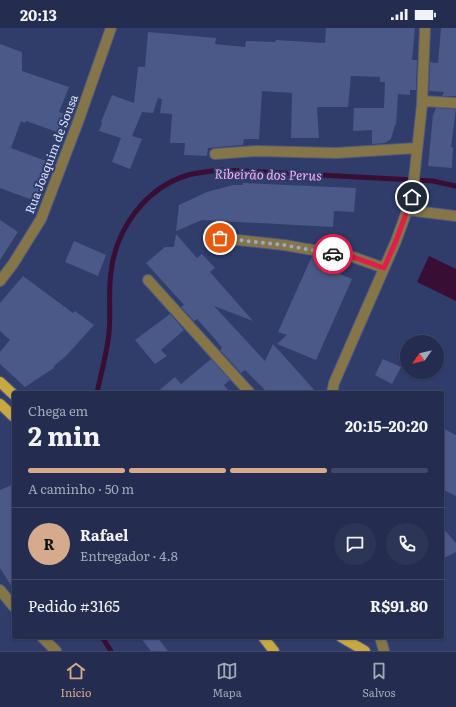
<!DOCTYPE html>
<html lang="pt">
<meta charset="utf-8">
<style>
body{margin:0;font-family:Literata,serif;background:#2c3556;color:#f1f3f6;height:100vh;display:flex;flex-direction:column;font-size:15px;white-space:nowrap}
*{box-sizing:border-box;margin:0}
p{font-size:13px;color:#a3a8b7}
.icon{flex:none;width:22px;height:22px;fill:none;stroke:currentColor;stroke-width:2;stroke-linecap:round;stroke-linejoin:round}
.map{position:relative;flex:1;overflow:hidden}
.panel{position:absolute;left:12px;top:363px;width:432px;height:248px;display:flex;flex-direction:column;background:#242d4f;border-radius:4px;box-shadow:0 1px 3px #0004,0 0 0 1px #414966}
.panel>*{flex:none}
.needle{width:26px;rotate:236deg}
.fabs{position:absolute;left:400px;top:307px;display:grid;gap:8px}
.fabs a{display:grid;place-items:center;width:44px;height:44px;border-radius:50%;background:#242d4f;box-shadow:0 1px 3px #0004,0 0 0 1px #414966;font-size:20px}
.pin{position:absolute;display:grid;place-items:center;width:34px;height:34px;color:#fff;margin:-17px;border:2px solid #fff;border-radius:50%;box-shadow:0 1px 4px #0007}
.courier{position:absolute;display:grid;place-items:center;width:40px;height:40px;margin:-20px;border:3px solid #e11d48;border-radius:50%;background:#fff;color:#222;box-shadow:0 1px 5px #0007}
.summary em{font-style:normal;font-weight:700}
.summary div{display:flex;flex-direction:column-reverse}
.summary{display:flex;align-items:center;justify-content:space-between;height:68px;padding:0 16px}
h1{font-size:26px;font-weight:700;line-height:30px}
.bar{display:grid;grid-template-columns:repeat(4,1fr);gap:6px 4px;align-content:center;height:48px;padding:0 16px}
.bar i{height:5px;border-radius:3px;background:#414966}
.bar .current{background:#d6ab8b}
.bar p{grid-column:span 4}
.line{display:flex;align-items:center;gap:10px;padding:0 16px;border-top:1px solid #414966}
.line div{flex:1}
.round{display:grid;place-items:center;flex:none;width:42px;height:42px;border-radius:21px;background:#2c3556}
.status{display:flex;justify-content:space-between;align-items:center;height:28px;padding:0 20px;background:#242d4f;direction:ltr}
.status svg{height:11px;fill:currentColor}
.dock{display:flex;justify-content:space-around;align-items:center;height:56px;border-top:1px solid #414966;background:#242d4f;font-size:11px;color:#a3a8b7}
.dock a{display:grid;justify-items:center;gap:2px}
.dock .current{color:#d6ab8b}
.map>svg:first-child{display:block}
.water{fill:#390e35}
.lines{fill:none;stroke-linecap:round;stroke-linejoin:round}
.stream{stroke:#390e35;stroke-width:5}
.building{fill:#4b5988}
.minor-casing{stroke:#4e5a83;stroke-width:12}
.major-casing{stroke:#4e5a83;stroke-width:12}
.minor{stroke:#857547;stroke-width:10}
.major{stroke:#c8a841;stroke-width:10}
.done{stroke:#9da7c9;stroke-width:4;stroke-dasharray:0 7.2}
.route{stroke:#e11d48;stroke-width:5}
.labels{text-anchor:middle;dominant-baseline:central;stroke-width:4;stroke-linejoin:round;paint-order:stroke}
.street-label{font-size:12px;fill:#d7e0fc;stroke:#303c69}
.water-label{font-size:13px;font-style:italic;fill:#f8afee;stroke:#303c69}
</style>
<div class="status"><b>20:13</b><svg viewBox="0 0 49 12"><path d="M0 12V9h3v3zM5 12V6h3v6zM10 12V3h3v9zM15 12V0h3v12zM26 1h20v11H26zM47 4h2v5h-2z"/></svg></div>
<div class="map">
<svg width="456" height="623" viewBox="0 0 456 623">
<rect width="100%" height="100%" fill="#303c69"/>
<path class="water" d="M 429,228 L 456,241 L 456,273 L 417,254 Z"/>
<g class="lines">
<path class="stream" d="M 97,365 C 101,345 107,325 109,305 C 111,285 108,264 111,244 C 116,201 145,160 188,147 C 200,144 212,143 224,142 L 433,153 L 456,158
M 102,609 L 111,623"/>
</g>
<path class="building" d="M 326,0 L 415,0 L 412,32 L 417,32 L 416,62 L 410,62 L 410,67 L 398,66 L 396,97 L 395,97 L 391,111 L 385,115 L 372,116 L 372,102 L 353,103 L 354,80 L 384,80 L 385,54 L 380,54 L 380,49 L 351,48 L 348,79 L 317,79 L 319,110 L 291,110 L 292,65 L 262,63 L 259,111 L 244,111 L 243,117 L 208,120 L 207,128 L 184,127 L 185,115 L 170,115 L 172,86 L 160,85 L 162,71 L 158,70 L 153,85 L 142,84 L 132,108 L 142,111 L 130,141 L 112,134 L 121,110 L 99,103 L 102,95 L 101,94 L 112,67 L 134,75 L 138,39 L 145,39 L 148,4 L 216,10 L 215,16 L 245,19 L 246,13 L 275,14 L 276,12 L 325,15 Z
M 441,0 L 456,0 L 456,68 L 442,68 L 444,64 L 429,63 L 430,34 L 438,35 Z
M 0,16 L 22,24 L 22,43 L 69,59 L 59,84 L 67,87 L 60,105 L 26,93 L 25,95 L 21,93 L 11,120 L 49,134 L 40,157 L 44,158 L 38,174 L 0,160 Z
M 436,80 L 456,81 L 451,119 L 453,119 L 452,140 L 428,138 L 433,87 Z
M 243,155 L 356,160 L 354,184 L 334,183 L 333,199 L 202,192 L 176,203 L 179,177 L 207,164 L 233,157 L 243,157 Z
M 0,192 L 18,204 L 0,232 Z
M 176,206 L 197,230 L 202,226 L 215,240 L 210,244 L 253,293 L 214,278 L 265,333 L 273,316 L 317,365 L 268,365 L 245,342 L 241,345 L 220,322 L 222,320 L 215,311 L 197,291 L 194,293 L 181,279 L 184,277 L 146,235 L 165,219 L 174,219 Z
M 74,213 L 106,227 L 98,248 L 65,234 Z
M 312,228 L 320,230 L 343,240 L 340,246 L 352,251 L 316,332 L 277,316 L 287,307 L 278,304 Z
M 23,248 L 73,285 L 75,283 L 94,297 L 66,328 L 54,338 L 54,340 L 25,359 L 0,336 L 0,324 L 10,312 L 0,303 L 0,275 Z
M 170,286 L 184,302 L 161,322 L 167,328 L 155,336 L 135,312 Z
M 211,331 L 230,352 L 224,357 L 231,365 L 156,365 L 175,349 L 181,356 Z
M 383,331 L 401,339 L 392,356 L 375,347 Z
M 442,400 L 456,407 L 456,468 L 442,461 Z
M 14,456 L 14,562 L 0,540 L 0,462 Z
M 442,499 L 456,515 L 456,524 L 442,531 Z
M 140,609 L 157,609 L 168,623 L 151,623 Z"/>
<g class="lines">
<defs>
<path id="minor" d="M 422,73 L 456,75
M 215,126 L 257,123 L 336,125 L 417,120
M 407,182 L 456,188
M 220,210 L 284,217 L 353,229 L 384,240
M 148,252 L 250,365
M 0,253 L 13,236 L 41,191 L 78,94 L 111,0
M 332,365 L 334,355 L 396,213 L 412,169 L 422,77 L 425,0
M 0,562 L 14,579
M 42,609 L 56,623
M 380,609 L 384,623"/>
<path id="major" d="M 0,354 L 14,367
M 0,376 L 14,389
M 263,609 L 274,623
M 341,609 L 365,623"/>
</defs>
<use href="#minor" class="minor-casing"/>
<use href="#major" class="major-casing"/>
<use href="#minor" class="minor"/>
<use href="#major" class="major"/>
</g>
<g class="lines">
<path class="done" d="M 220,210 L 284,217 L 333,226"/>
<path class="route" d="M 333,226 L 353,229 L 384,240 L 396,213 L 412,169"/>
</g>
<g class="labels">
<g class="street-label">
<text transform="translate(51 126) rotate(-69)">Rua Joaquim de Sousa</text>
</g>
<g class="water-label">
<text transform="translate(268 146) rotate(1)">Ribeirão dos Perus</text>
</g>
</g>
</svg>
<div class="fabs">
<a><svg class="needle" viewBox="-14 -14 28 28"><path d="M0-13l5 13h-10z" fill="#e53935"/><path d="M0 13l5-13h-10z" fill="#a3a8b7"/></svg></a>
</div>
<div class="pin" style="left:220px;top:210px;background:#ea580c"><svg class="icon" aria-label="bag" viewBox="0 0 24 24"><path d="M5 8h14l-1 12H6zM9 8a3 3 0 0 1 6 0"/></svg></div>
<div class="pin" style="left:412px;top:169px;background:#1f2937"><svg class="icon" aria-label="home" viewBox="0 0 24 24"><path d="M3 11l9-7 9 7M6 9v11h12V9"/></svg></div>
<div class="courier" style="left:333px;top:226px"><svg class="icon" aria-label="car" viewBox="0 0 24 24"><path d="M5 17H2v-5l4-1 3-4h7l3 4 3 1v5h-3M9 17h6M6 11h13"/><circle cx="7" cy="17" r="2"/><circle cx="17" cy="17" r="2"/></svg></div>
<section class="panel">
<div class="summary"><div><h1>2 min</h1><p>Chega em</p></div><em>20:15–20:20</em></div>
<div class="bar"><i class="current"></i><i class="current"></i><i class="current"></i><i></i><p>A caminho · 50 m</p></div>
<div class="line" style="height:72px"><b class="round" style="background:#d6ab8b;color:#111">R</b><div><b>Rafael</b><p>Entregador · 4.8</p></div><a class="round"><svg class="icon" aria-label="chat" viewBox="0 0 24 24"><path d="M4 5h16v11H9l-5 4z"/></svg></a><a class="round"><svg class="icon" aria-label="phone" viewBox="0 0 24 24"><path d="M5 4h4l2 5-3 2q2 4 5 5l2-3 5 2v4C11 20 4 13 5 4z"/></svg></a></div>
<div class="line" style="height:52px"><div>Pedido #3165</div><b>R$91.80</b></div>
</section>
</div>
<nav class="dock">
<a class="current"><svg class="icon" aria-label="home" viewBox="0 0 24 24"><path d="M3 11l9-7 9 7M6 9v11h12V9"/></svg>Início</a>
<a><svg class="icon" aria-label="map" viewBox="0 0 24 24"><path d="M3 6l6-2 6 2 6-2v14l-6 2-6-2-6 2zM9 4v14M15 6v14"/></svg>Mapa</a>
<a><svg class="icon" aria-label="saved" viewBox="0 0 24 24"><path d="M7 4h10v16l-5-4-5 4z"/></svg>Salvos</a>
</nav>
